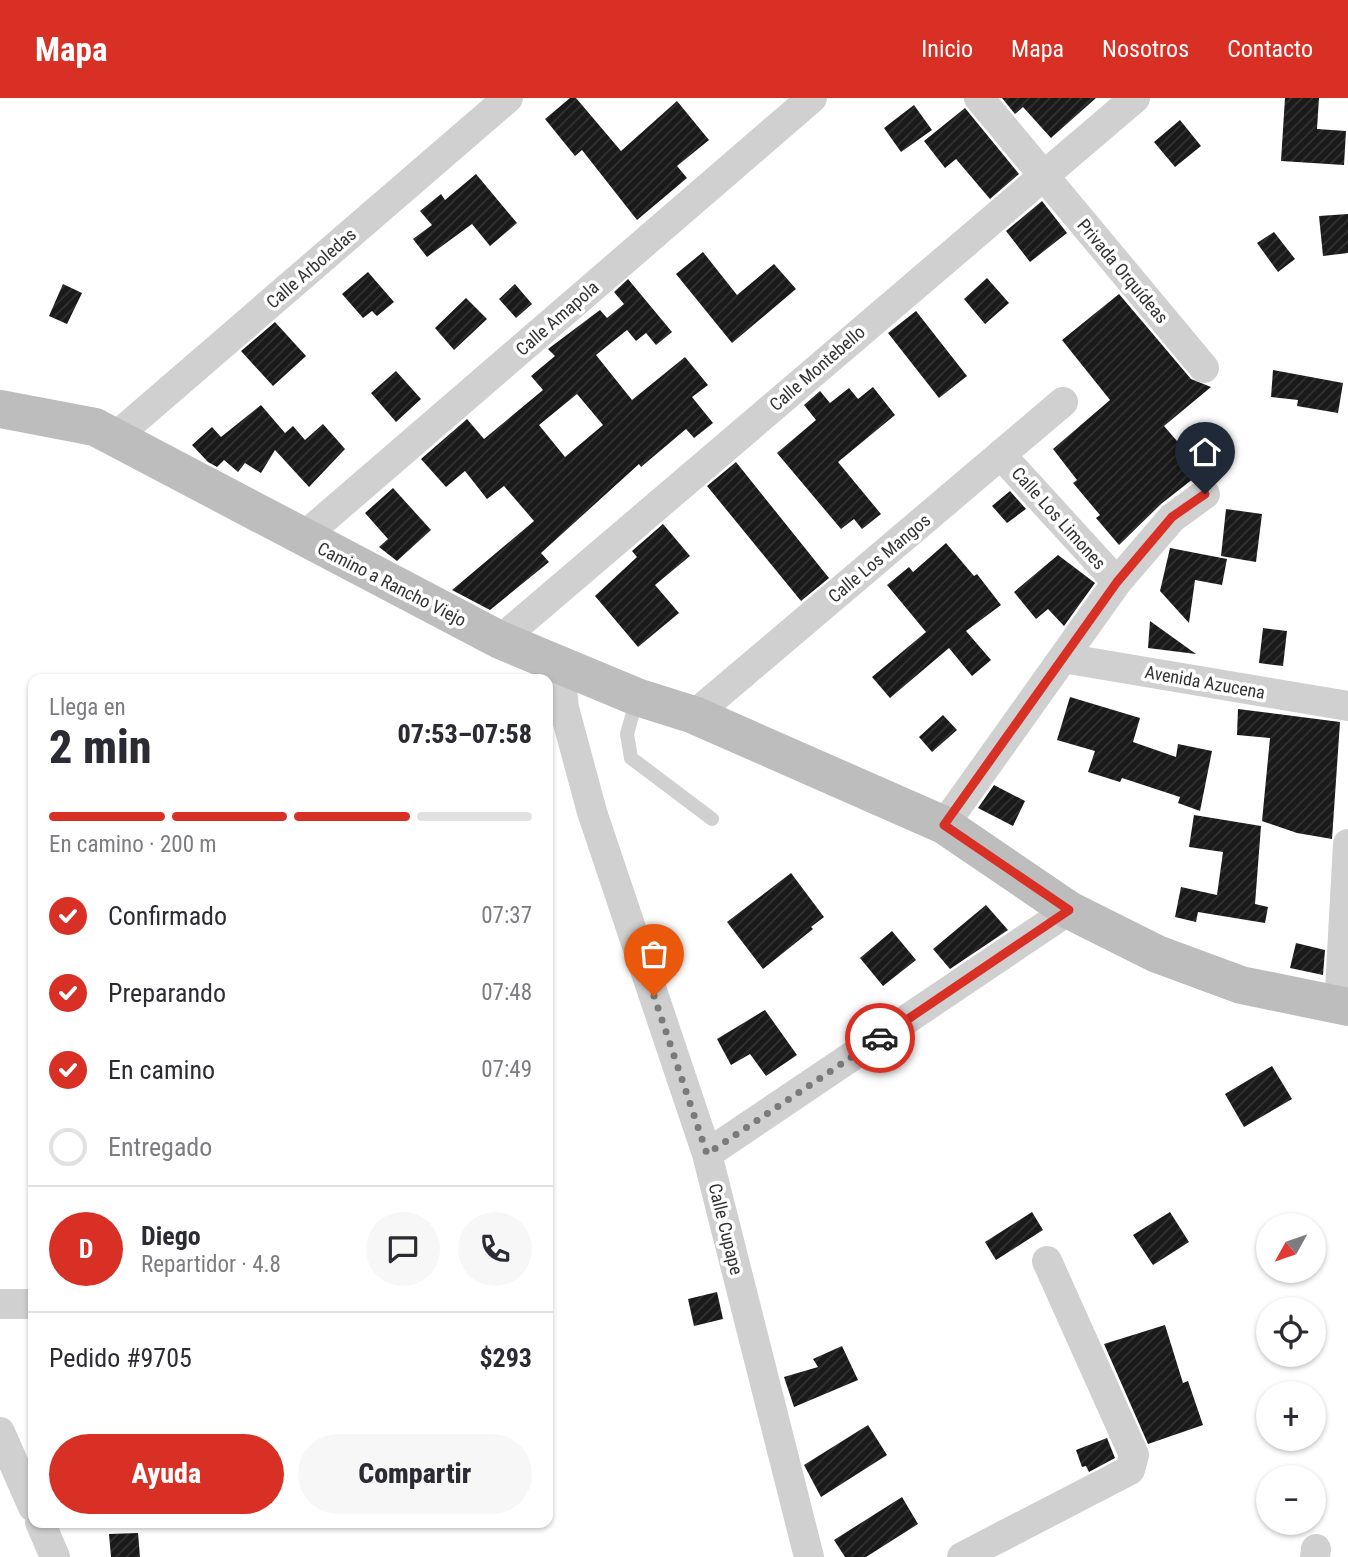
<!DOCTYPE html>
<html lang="es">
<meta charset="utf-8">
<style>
body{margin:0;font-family:"Roboto Condensed",sans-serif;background:#f7f7f7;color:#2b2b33;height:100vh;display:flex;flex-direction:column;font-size:26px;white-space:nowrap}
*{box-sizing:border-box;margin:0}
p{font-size:23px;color:#7c7c81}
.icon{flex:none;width:38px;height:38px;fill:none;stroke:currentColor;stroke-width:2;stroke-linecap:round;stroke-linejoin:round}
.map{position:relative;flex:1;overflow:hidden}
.details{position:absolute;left:28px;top:576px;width:525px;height:854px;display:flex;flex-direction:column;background:#fff;border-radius:14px;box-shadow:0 2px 5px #0004}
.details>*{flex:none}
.needle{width:46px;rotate:230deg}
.tools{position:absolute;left:1256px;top:1115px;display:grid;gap:14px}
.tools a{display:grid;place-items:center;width:70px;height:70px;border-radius:50%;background:#fff;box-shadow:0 2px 5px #0004;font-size:35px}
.pin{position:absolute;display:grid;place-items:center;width:60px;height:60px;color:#fff;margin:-72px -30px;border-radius:50% 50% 50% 0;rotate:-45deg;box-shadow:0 0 7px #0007}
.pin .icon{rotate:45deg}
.courier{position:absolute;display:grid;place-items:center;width:70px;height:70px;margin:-35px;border:5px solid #d93025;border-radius:50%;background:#fff;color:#222;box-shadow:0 2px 9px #0007}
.summary em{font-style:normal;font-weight:800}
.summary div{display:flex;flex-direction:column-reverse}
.summary{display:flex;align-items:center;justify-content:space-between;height:119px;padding:0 21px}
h1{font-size:46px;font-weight:800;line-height:52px}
.bar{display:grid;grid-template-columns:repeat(4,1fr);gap:10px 7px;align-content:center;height:84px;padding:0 21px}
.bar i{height:9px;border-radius:5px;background:#e1e1e2}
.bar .selected{background:#d93025}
.bar p{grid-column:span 4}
.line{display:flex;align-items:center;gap:18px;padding:0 21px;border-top:2px solid #e1e1e2}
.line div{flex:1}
.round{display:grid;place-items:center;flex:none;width:74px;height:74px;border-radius:37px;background:#f7f7f7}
ol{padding:0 21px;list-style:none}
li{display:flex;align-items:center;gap:21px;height:77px}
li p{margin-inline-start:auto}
li .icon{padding:7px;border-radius:50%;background:#d93025;color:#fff;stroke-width:4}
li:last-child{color:#7c7c81}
li i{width:38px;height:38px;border:4px solid #e1e1e2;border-radius:50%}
.primary-button{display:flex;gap:14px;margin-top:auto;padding:14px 21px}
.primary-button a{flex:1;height:80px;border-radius:42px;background:#d93025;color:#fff;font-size:28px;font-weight:800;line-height:80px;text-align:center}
.primary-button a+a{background:#f7f7f7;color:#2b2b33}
header{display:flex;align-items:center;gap:42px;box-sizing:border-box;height:98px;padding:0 35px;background:#d93025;color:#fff}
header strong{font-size:33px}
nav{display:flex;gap:38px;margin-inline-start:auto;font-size:24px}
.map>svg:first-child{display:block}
.building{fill:url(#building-hatch);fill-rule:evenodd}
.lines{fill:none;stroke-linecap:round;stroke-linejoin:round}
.lane{stroke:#d0d0d0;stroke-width:14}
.street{stroke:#d0d0d0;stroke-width:30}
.secondary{stroke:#bdbdbd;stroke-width:38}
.done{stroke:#7a7a7a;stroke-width:7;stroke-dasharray:0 12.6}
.route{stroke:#d93025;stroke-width:9}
.labels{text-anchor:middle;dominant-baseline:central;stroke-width:7;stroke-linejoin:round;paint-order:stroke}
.street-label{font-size:18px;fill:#333;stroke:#fff}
</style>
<header>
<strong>Mapa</strong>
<nav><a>Inicio</a><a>Mapa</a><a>Nosotros</a><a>Contacto</a></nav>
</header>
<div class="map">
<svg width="1348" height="1459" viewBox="0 0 1348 1459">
<defs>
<pattern id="building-hatch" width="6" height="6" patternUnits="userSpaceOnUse" patternTransform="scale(1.75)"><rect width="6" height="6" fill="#1a1a1a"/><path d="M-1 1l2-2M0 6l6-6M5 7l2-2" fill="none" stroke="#333"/></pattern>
</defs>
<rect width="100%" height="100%" fill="#fff"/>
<path class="building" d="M 570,0 L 576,0 L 621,53 L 677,3 L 709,42 L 677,68 L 687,80 L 637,122 L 582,52 L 575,58 L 545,21 Z
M 1002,0 L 1096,0 L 1051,40 L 1023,9 L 1015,16 Z
M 1285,0 L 1319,0 L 1317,31 L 1346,33 L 1344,67 L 1281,63 Z
M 914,7 L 932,32 L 901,54 L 884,30 Z
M 965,10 L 1019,76 L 990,101 L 956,61 L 945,70 L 924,43 Z
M 1180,22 L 1201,48 L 1175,69 L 1154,44 Z
M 476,76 L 517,125 L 490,148 L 472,126 L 427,159 L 413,141 L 432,127 L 420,113 L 441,96 L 445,102 Z
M 1042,103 L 1067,135 L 1030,164 L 1006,133 Z
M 1348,116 L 1348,155 L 1323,158 L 1319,118 Z
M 1274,134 L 1295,161 L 1278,174 L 1257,145 Z
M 703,154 L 737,197 L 774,166 L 796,191 L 732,245 L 676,176 Z
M 368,174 L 394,204 L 377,218 L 372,213 L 363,220 L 342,196 Z
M 987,180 L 1009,205 L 985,226 L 964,201 Z
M 628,181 L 672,234 L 656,247 L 646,235 L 636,243 L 627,232 L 596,257 L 632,302 L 685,259 L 708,287 L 692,299 L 713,325 L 694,340 L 686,331 L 641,369 L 639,366 L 541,455 L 549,464 L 490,512 L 452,492 L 534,423 L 504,388 L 487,401 L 465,373 L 446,389 L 421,361 L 467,321 L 484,341 L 543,292 L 531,278 L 555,258 L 548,251 L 600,212 L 607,220 L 624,206 L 614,194 ZM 577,296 L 603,327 L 565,359 L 539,327 Z
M 63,186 L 82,195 L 67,226 L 49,218 Z
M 515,186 L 532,206 L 516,220 L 499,201 Z
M 1119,196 L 1191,281 L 1211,289 L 1164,328 L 1203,373 L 1161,406 L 1119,447 L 1096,420 L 1100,417 L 1073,385 L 1077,382 L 1053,351 L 1110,302 L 1062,242 Z
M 466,200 L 487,221 L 454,252 L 435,230 Z
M 916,213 L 967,278 L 939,300 L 888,235 Z
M 275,224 L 306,258 L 273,288 L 241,253 Z
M 1273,272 L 1343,285 L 1338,315 L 1297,308 L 1298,302 L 1271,299 Z
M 396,273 L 421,301 L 396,324 L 371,295 Z
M 873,289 L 895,317 L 838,364 L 881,416 L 862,431 L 854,421 L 841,431 L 777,355 L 816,322 L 804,307 L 820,293 L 830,305 L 849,290 L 858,301 Z
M 261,307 L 285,335 L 293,328 L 305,342 L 323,326 L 345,351 L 309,389 L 275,352 L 261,375 L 245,365 L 238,374 L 224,362 L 217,369 L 208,364 L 192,347 L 212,329 L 221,339 Z
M 736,364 L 829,480 L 801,503 L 707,388 Z
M 393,390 L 431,432 L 397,463 L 379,449 L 388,441 L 365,415 Z
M 1010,393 L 1026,411 L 1007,425 L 992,408 Z
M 1226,411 L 1262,416 L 1256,464 L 1221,458 Z
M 663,426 L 690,458 L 655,487 L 679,515 L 638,549 L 595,498 L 637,459 L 632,453 Z
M 946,445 L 974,478 L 977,476 L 1001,507 L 966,533 L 991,562 L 972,578 L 949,550 L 890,600 L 872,579 L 926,534 L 887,487 L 909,469 L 913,474 Z
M 1170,450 L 1227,461 L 1222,487 L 1195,482 L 1189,525 L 1160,493 Z
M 1058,457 L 1095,485 L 1064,528 L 1048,511 L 1036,521 L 1014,494 Z
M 1150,523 L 1196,556 L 1148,550 Z
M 1263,530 L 1287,533 L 1283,568 L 1259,565 Z
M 1070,599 L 1140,620 L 1133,644 L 1176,659 L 1178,646 L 1212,653 L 1200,713 L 1178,705 L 1180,699 L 1122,680 L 1120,684 L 1088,674 L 1095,653 L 1057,642 Z
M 1238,611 L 1340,624 L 1332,741 L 1297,735 L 1262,723 L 1270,640 L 1237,637 Z
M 943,617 L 957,632 L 932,654 L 919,639 Z
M 994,687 L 1025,703 L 1013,728 L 978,710 Z
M 1194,717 L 1261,728 L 1255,806 L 1268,809 L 1265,825 L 1198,814 L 1196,824 L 1175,819 L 1181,789 L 1217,797 L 1223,754 L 1189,749 Z
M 791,775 L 824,819 L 811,829 L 813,831 L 763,871 L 727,824 Z
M 986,807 L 1008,832 L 950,871 L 933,851 Z
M 892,833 L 916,862 L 883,888 L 860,860 Z
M 1296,845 L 1325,852 L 1323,877 L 1290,870 Z
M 765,912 L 797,957 L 766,978 L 750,956 L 731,967 L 717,941 Z
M 1272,968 L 1292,1001 L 1244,1029 L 1225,996 Z
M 1032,1114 L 1043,1132 L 996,1162 L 985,1144 Z
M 1170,1114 L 1189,1144 L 1153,1167 L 1133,1137 Z
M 717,1194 L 723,1221 L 694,1228 L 688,1201 Z
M 1165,1227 L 1183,1285 L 1188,1283 L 1203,1327 L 1148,1346 L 1104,1246 Z
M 842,1248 L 858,1282 L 794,1309 L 784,1279 L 818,1269 L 813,1261 Z
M 868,1327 L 887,1357 L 821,1399 L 804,1367 Z
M 1107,1340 L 1115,1360 L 1089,1374 L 1086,1368 L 1082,1369 L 1076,1352 Z
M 902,1399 L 918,1426 L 866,1459 L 845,1459 L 834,1442 Z
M 138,1435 L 140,1459 L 111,1459 L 109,1436 Z"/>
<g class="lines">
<path class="lane" d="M 637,600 L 627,636 L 631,660 L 712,721"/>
<path class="street" d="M 979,0 L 1204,270
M 114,340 L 508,0
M 1001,357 L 1117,484
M 302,440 L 812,0
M 500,542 L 1135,0
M 1063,560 L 1348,608
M 559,567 L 564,610 L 592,714 L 707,1056 L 809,1459
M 694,617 L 1063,304
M 944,727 L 1117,484 L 1172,420 L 1205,396
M 1339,910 L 1348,746
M 707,1056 L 1069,812
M 0,1206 L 33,1206
M 0,1334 L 33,1409
M 40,1424 L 55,1459
M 962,1459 L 1130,1372 L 1134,1357 L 1047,1163
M 1315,1459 L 1316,1451"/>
<path class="secondary" d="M 0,311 L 95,329 L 500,542 L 637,599 L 694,617 L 944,727 L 1069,812 L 1157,856 L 1241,887 L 1348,909"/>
</g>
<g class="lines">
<path class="done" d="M 654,898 L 707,1056 L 880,940"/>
<path class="route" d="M 880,940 L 1069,812 L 944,727 L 1117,484 L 1172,419 L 1205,396"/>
</g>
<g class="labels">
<g class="street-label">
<text transform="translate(311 170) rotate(-41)">Calle Arboledas</text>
<text transform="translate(1123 173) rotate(50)">Privada Orquídeas</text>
<text transform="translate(557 220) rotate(-41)">Calle Amapola</text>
<text transform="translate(817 270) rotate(-41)">Calle Montebello</text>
<text transform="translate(1059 420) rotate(48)">Calle Los Limones</text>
<text transform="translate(879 460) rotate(-40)">Calle Los Mangos</text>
<text transform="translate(392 486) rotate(27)">Camino a Rancho Viejo</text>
<text transform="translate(1205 584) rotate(10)">Avenida Azucena</text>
<text transform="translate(726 1131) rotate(76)">Calle Cupape</text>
</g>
</g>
</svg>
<div class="tools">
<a><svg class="needle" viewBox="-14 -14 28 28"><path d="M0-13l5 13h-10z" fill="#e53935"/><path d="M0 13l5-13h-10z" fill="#7c7c81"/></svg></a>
<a><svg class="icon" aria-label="locate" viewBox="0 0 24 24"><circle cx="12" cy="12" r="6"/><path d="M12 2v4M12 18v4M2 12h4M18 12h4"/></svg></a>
<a>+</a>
<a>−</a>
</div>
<div class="pin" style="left:654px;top:898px;background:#ea580c"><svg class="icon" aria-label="bag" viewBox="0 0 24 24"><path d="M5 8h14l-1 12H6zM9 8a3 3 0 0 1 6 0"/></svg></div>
<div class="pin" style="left:1205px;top:396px;background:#1f2937"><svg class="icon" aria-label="home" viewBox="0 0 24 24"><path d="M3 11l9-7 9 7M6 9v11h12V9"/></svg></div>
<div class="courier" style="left:880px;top:940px"><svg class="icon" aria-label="car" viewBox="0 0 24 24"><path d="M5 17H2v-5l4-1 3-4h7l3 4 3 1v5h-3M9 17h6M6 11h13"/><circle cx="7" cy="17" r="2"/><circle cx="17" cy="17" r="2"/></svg></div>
<section class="details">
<div class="summary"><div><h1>2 min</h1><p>Llega en</p></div><em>07:53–07:58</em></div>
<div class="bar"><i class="selected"></i><i class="selected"></i><i class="selected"></i><i></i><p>En camino · 200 m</p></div>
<ol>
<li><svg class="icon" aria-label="check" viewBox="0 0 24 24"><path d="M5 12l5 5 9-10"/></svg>Confirmado<p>07:37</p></li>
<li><svg class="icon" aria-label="check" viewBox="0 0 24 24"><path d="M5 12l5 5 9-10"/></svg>Preparando<p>07:48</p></li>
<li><svg class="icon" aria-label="check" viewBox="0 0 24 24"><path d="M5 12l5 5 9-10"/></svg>En camino<p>07:49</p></li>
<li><i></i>Entregado</li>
</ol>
<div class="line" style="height:126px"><b class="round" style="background:#d93025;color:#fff">D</b><div><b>Diego</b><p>Repartidor · 4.8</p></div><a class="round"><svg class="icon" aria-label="chat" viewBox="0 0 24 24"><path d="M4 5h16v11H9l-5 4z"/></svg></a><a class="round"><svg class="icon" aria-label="phone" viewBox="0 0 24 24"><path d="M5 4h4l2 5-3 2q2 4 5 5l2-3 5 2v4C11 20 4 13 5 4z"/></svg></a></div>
<div class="line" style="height:91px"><div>Pedido #9705</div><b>$293</b></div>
<div class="primary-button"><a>Ayuda</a><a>Compartir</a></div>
</section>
</div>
